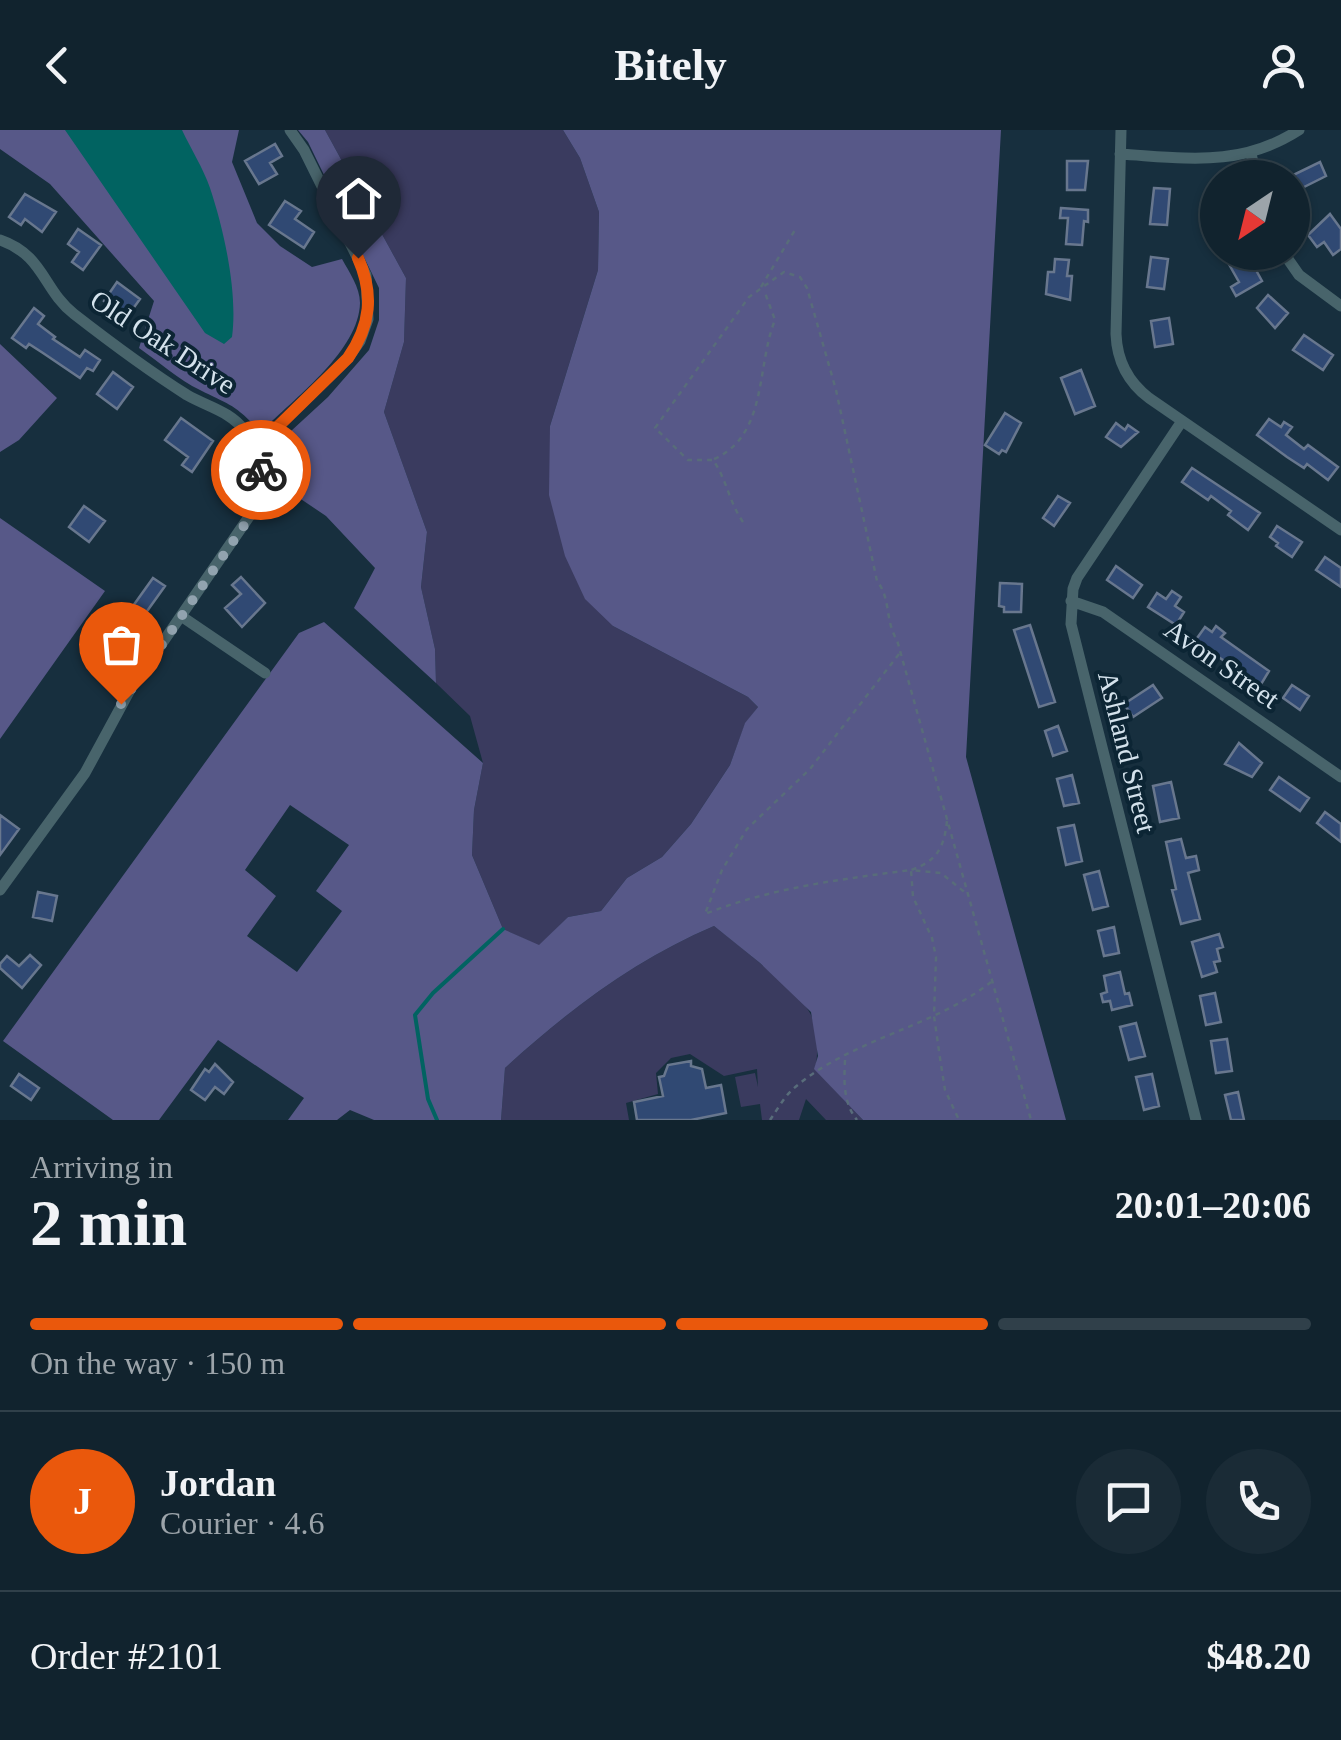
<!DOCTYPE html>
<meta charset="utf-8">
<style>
body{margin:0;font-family:Georgia,serif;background:#1a2b36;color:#f1f3f6;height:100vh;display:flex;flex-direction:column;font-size:38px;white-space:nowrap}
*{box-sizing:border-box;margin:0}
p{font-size:32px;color:#9ca4aa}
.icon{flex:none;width:55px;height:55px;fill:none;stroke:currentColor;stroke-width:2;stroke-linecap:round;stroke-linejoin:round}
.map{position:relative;height:990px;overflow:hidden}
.sheet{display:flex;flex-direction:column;background:#11232e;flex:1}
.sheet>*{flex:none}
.needle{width:65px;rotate:215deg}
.buttons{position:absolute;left:1200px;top:30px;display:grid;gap:20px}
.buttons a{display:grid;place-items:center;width:110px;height:110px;border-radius:50%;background:#11232e;box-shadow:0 2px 8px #0004,0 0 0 2px #30404a;font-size:50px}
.pin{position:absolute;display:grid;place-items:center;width:85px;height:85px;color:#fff;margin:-102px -42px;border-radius:50% 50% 50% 0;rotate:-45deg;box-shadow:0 0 10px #0007}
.pin .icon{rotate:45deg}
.courier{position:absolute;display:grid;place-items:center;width:100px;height:100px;margin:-50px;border:8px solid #ea580c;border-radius:50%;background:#fff;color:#222;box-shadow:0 2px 12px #0007}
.headline em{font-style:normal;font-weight:700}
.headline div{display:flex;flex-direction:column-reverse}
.headline{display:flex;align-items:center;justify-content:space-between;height:170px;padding:0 30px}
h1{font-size:65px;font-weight:700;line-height:75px}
.bar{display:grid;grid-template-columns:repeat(4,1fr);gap:15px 10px;align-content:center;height:120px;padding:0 30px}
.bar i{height:12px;border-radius:8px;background:#30404a}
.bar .current{background:#ea580c}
.bar p{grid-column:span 4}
.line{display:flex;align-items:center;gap:25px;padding:0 30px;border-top:2px solid #30404a}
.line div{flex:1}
.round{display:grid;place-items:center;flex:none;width:105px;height:105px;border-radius:52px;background:#1a2b36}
header{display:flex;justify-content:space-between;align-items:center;height:130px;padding:0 30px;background:#11232e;font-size:45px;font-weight:700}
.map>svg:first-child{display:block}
.green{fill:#3a3b5f}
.forest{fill:#575888;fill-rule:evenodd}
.water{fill:#016361}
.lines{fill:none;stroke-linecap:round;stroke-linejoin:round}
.stream{stroke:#016361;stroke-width:4}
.building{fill:#304973;stroke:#68778e;stroke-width:2.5}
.path{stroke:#586c7a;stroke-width:2.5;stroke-dasharray:5 5;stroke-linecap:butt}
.minor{stroke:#48646b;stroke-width:11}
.done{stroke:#92a3af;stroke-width:10;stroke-dasharray:0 18}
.route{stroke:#ea580c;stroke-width:12}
.labels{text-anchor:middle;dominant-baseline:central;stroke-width:8;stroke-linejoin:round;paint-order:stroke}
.street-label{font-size:28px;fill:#d4e2ec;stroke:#0c2534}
</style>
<header><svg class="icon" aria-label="back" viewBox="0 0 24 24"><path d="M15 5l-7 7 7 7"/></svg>Bitely<svg class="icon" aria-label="person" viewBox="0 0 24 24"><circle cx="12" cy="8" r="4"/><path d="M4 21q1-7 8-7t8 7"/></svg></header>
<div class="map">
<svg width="1341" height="990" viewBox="0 0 1341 990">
<rect width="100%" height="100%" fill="#172f3e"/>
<path class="green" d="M 325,0 L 563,0 L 580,28 L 599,82 L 598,140 L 550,296 L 613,496 L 748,567 L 758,577 L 745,594 L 730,635 L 691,694 L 662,727 L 627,748 L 601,781 L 568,787 L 539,816 L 503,799 L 472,725 L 474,680 L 483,633 L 470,586 L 436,553 L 435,519 L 421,457 L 427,402 L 384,282 L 404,212 L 406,148 Z
M 714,796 C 733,811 804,866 811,885 C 817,900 819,923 815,939 L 863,990 L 826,990 L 806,969 L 799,990 L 762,990 L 760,974 L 741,977 L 735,947 L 755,943 L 758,957 L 757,939 L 724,946 L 690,924 L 671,928 L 656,943 L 658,964 L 626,973 L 629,990 L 501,990 L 505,938 C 567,881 636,829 714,796 Z"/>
<path class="forest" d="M 0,0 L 239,0 L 232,32 L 257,93 L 280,116 L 312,137 L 342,129 C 349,142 360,157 360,173 C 359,220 297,266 266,297 L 255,296 C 233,273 227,274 200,260 C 179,250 159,232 139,218 L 154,171 L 50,54 L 0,19 Z
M 298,0 L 325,0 L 406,148 L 404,212 L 384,282 L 427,402 L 421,457 L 435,519 L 436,553 L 354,478 L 375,438 L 326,386 L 277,353 L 269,331 L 278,313 L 328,267 L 369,220 L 379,190 L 379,158 L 308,12 Z
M 563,0 L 1001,0 L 966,627 L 1066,990 L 863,990 L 814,939 L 818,926 L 811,882 L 760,833 L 714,796 C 636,829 567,881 505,938 L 501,990 L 374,990 L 350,980 L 337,990 L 288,990 L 304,968 L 218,910 L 159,990 L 113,990 L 3,911 L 299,503 L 324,492 L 483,633 L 474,680 L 472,725 L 503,799 L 539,815 L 568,787 L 601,781 L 627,748 L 662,727 L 691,694 L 730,635 L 745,593 L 758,577 L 748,567 L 613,496 L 585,469 L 565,426 L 549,365 L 550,296 L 598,140 L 599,82 L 580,28 ZM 290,675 L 349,715 L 316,761 L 342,781 L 297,842 L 247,806 L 276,766 L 245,740 Z
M 0,214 L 57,268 L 19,310 L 0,322 Z
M 0,388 L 105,461 L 0,609 Z"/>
<path class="water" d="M 65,0 L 182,0 C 191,19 203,38 210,58 C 224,100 238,163 232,207 L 224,214 L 205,203 Z"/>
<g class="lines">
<path class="stream" d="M 437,990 L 428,969 L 415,885 L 433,863 L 503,799"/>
</g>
<path class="building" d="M 275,14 L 282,26 L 270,33 L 277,44 L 259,54 L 245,31 Z
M 1067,31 L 1088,31 L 1085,60 L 1067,60 Z
M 1320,32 L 1326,46 L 1296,61 L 1292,48 L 1289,47 Z
M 1154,58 L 1170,59 L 1167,95 L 1150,94 Z
M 25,64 L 56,82 L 42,102 L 25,89 L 21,95 L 9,87 Z
M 285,71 L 301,81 L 295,89 L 314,102 L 304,118 L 269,95 Z
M 1061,78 L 1088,80 L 1088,92 L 1084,91 L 1082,115 L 1066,114 L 1068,88 L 1060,88 Z
M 1330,84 L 1341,99 L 1341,119 L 1333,125 L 1324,112 L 1317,117 L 1308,105 Z
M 78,99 L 101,115 L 83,140 L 72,132 L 79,122 L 68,114 Z
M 1238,122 L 1246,122 L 1262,151 L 1236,166 L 1231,157 L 1239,152 L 1226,129 Z
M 1151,127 L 1168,129 L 1164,159 L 1147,157 Z
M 1055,129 L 1069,130 L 1067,146 L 1072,146 L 1070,170 L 1046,164 L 1048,142 L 1054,142 Z
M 117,152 L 140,169 L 122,194 L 110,186 L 115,180 L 104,171 Z
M 1268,165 L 1288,183 L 1275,198 L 1257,178 Z
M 34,178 L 44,186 L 38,194 L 55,207 L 53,209 L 80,227 L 85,220 L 100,230 L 93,241 L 87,238 L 80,248 L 43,223 L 29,214 L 26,218 L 12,208 Z
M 1169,188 L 1173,214 L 1155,217 L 1151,191 Z
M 1304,205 L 1333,225 L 1323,240 L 1293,220 Z
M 1081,240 L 1095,276 L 1075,284 L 1061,248 Z
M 113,242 L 133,257 L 117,279 L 97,264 Z
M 1005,283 L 1021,293 L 1006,322 L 1002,320 L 999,324 L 985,315 Z
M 181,288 L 213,311 L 192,342 L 182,335 L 188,327 L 165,310 Z
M 1269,289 L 1281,297 L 1284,292 L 1292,297 L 1286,305 L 1304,319 L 1308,315 L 1338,337 L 1328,350 L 1307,334 L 1304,338 L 1287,327 L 1257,305 Z
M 1116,293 L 1125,300 L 1128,295 L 1138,302 L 1121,317 L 1106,307 Z
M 1192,338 L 1260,383 L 1248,400 L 1228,385 L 1231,381 L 1211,366 L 1208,370 L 1182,352 Z
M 1058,366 L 1070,373 L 1054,396 L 1043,388 Z
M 84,376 L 105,391 L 89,412 L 69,397 Z
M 1277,396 L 1302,412 L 1292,427 L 1276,416 L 1278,413 L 1270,407 Z
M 1325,427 L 1341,438 L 1341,457 L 1316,440 Z
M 1116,436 L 1142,455 L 1133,468 L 1107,450 Z
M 241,447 L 265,473 L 242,497 L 225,478 L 241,464 L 232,455 Z
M 153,448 L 165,456 L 145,484 L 133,476 Z
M 1000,453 L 1022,454 L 1021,482 L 1004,482 L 1004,477 L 999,476 Z
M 1172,461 L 1181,467 L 1175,476 L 1184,482 L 1176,495 L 1148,477 L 1157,463 L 1166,469 Z
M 1030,495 L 1055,572 L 1039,577 L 1014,500 Z
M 1216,496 L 1225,503 L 1221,507 L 1269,541 L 1260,556 L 1239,547 L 1242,543 L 1195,511 L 1205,497 L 1212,502 Z
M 1153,555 L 1162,568 L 1133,587 L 1124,574 Z
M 1292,555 L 1309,566 L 1300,580 L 1283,568 Z
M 1058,596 L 1067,621 L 1053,626 L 1045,601 Z
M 1239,613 L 1262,633 L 1252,647 L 1225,634 Z
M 1072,645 L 1079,673 L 1064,676 L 1057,649 Z
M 1279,647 L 1309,668 L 1300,681 L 1270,660 Z
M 1171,652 L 1179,688 L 1160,692 L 1153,656 Z
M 1325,682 L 1341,694 L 1341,712 L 1317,693 Z
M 0,685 L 19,699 L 0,725 Z
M 1074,695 L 1082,731 L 1066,735 L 1058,698 Z
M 1181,709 L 1186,728 L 1196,726 L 1199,740 L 1188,743 L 1200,789 L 1181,794 L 1172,760 L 1176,759 L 1166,712 Z
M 1099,741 L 1108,776 L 1093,780 L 1084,745 Z
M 38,762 L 57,766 L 52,791 L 33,787 Z
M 1114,797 L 1119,823 L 1104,826 L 1098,801 Z
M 1219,804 L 1223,817 L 1217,819 L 1220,831 L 1214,832 L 1217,842 L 1202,847 L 1192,812 Z
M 30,825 L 41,835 L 22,858 L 0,838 L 0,834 L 7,826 L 19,836 Z
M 1120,842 L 1125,864 L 1129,863 L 1132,875 L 1112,880 L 1110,871 L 1103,872 L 1101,864 L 1107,862 L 1104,846 Z
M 1215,863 L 1221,892 L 1206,895 L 1200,866 Z
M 1136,893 L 1145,926 L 1129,930 L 1120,897 Z
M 1227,909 L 1232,941 L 1216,943 L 1211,911 Z
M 691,931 L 691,936 L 702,939 L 706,958 L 721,955 L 726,983 L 691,990 L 637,990 L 634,972 L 663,966 L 659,947 L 664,946 L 668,935 Z
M 215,934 L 233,952 L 224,964 L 215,957 L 205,970 L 191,960 L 205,939 L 209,942 Z
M 19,944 L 39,958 L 31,970 L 11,956 Z
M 1152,944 L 1159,976 L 1144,980 L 1136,947 Z
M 1238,962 L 1244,990 L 1231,990 L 1225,965 Z"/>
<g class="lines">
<path class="path" d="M 761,157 L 795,100
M 714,329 C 768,305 756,237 775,190 L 764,160
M 743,392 C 729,372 727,350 713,330 L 688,330 L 655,298 L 749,167 L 784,142 L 800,147 L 807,158 L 836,260 L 877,451 C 891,468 885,492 897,510 L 1031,990
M 899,524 L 810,639 L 747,699 L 722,740 L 705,784 C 770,758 842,749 911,740 L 913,767 L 932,808 L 936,827 L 934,886 L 940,928 L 945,960 L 959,990
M 947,691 C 944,718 937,731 911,740 L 941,743 L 968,765
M 845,930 C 844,951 843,973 857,990
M 770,990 C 777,980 784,967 793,959 C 850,909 933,898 991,852"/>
<path class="minor" d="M 1121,0 L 1116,204 C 1117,231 1128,252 1149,268 L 1341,400
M 1120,24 C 1186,28 1240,38 1299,0
M 1251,24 L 1257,48
M 0,110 C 44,125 43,160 74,184 C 110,212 149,241 187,265 C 208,277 230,281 245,301 C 264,325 265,354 253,381 L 130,560 L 85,643 L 0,760
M 1283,122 L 1299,145 L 1341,176
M 1182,291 L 1077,448 L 1073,459 L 1071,494 L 1196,990
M 255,319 L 348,228 L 360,211 L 368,189 L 366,145 L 304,20 L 290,0
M 1071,471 L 1103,482 L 1341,647
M 181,486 L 265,543"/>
</g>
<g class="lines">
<path class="done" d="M 121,574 L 254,381 L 260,360 L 261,340"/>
<path class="route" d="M 261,340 L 256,318 L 348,228 C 371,195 374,164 358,128"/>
</g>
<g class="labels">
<g class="street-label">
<text transform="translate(163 212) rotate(33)">Old Oak Drive</text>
<text transform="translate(1222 534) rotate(35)">Avon Street</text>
<text transform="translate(1127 622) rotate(76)">Ashland Street</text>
</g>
</g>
</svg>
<div class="buttons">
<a><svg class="needle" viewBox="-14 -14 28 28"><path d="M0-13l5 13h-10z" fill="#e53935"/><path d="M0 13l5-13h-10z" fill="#9ca4aa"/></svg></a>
</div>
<div class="pin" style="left:121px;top:574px;background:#ea580c"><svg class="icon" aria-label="bag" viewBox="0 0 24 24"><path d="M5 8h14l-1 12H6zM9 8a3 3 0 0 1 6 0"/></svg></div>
<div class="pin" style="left:358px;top:128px;background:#1f2937"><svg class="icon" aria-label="home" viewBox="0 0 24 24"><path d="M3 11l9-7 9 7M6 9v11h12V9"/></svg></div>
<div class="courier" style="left:261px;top:340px"><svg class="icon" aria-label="bike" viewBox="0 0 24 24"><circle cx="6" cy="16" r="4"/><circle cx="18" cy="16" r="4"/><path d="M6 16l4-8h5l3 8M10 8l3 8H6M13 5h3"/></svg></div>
</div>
<section class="sheet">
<div class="headline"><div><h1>2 min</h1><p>Arriving in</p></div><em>20:01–20:06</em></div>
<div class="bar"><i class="current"></i><i class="current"></i><i class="current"></i><i></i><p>On the way · 150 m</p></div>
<div class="line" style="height:180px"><b class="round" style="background:#ea580c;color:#fff">J</b><div><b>Jordan</b><p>Courier · 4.6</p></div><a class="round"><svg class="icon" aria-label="chat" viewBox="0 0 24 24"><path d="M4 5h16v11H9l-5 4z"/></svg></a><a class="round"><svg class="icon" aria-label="phone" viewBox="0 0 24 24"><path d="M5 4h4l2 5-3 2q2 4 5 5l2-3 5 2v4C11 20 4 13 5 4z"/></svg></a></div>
<div class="line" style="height:130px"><div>Order #2101</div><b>$48.20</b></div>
</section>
